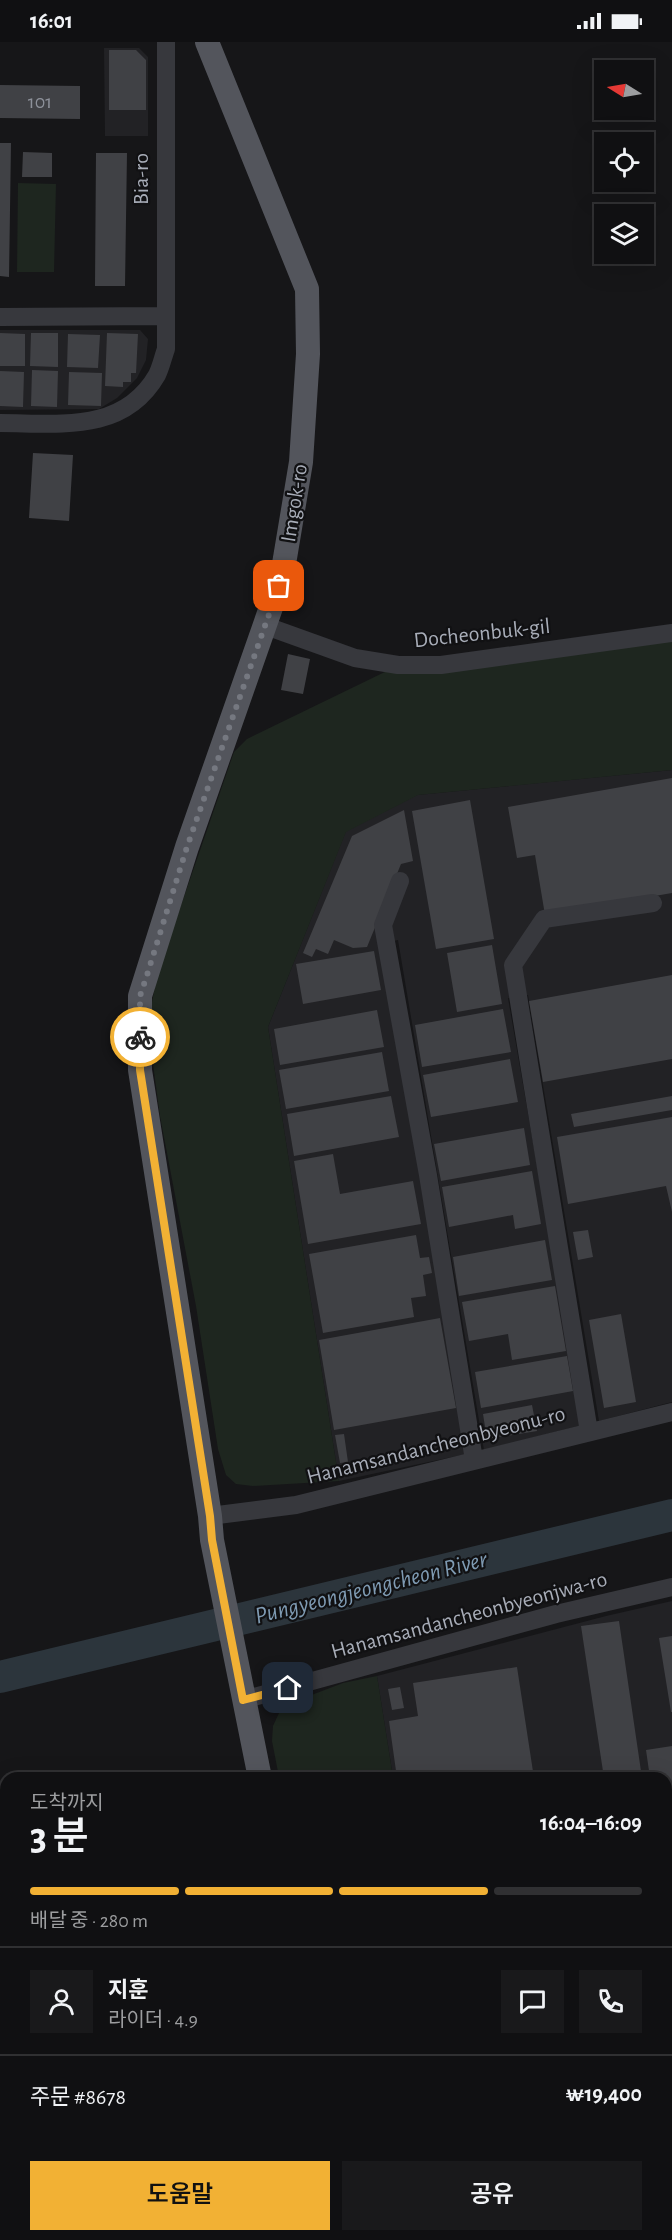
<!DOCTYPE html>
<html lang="ko">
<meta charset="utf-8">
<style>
body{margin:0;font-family:"Alegreya Sans","Noto Sans KR",sans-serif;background:#19191b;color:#f1f3f6;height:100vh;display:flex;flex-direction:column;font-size:22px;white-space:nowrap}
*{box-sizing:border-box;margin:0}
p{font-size:20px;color:#9c9d9f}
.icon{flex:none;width:33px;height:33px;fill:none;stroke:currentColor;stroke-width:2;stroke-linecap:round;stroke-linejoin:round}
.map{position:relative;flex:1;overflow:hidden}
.sheet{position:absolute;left:0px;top:1730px;width:672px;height:470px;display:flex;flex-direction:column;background:#101012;border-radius:18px 18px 0 0;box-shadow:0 6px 24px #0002,0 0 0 2px #303032}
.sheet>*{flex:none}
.needle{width:39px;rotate:281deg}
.buttons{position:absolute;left:594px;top:18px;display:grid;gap:12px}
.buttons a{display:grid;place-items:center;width:60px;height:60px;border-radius:0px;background:#101012;box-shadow:0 6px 24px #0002,0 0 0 2px #303032;font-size:30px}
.pin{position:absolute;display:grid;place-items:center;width:51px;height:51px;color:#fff;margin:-26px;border-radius:12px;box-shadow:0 3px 9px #0006}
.courier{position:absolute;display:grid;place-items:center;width:60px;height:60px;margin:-30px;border:4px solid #f2b134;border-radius:50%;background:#fff;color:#222;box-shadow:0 2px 8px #0007}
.head em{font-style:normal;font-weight:600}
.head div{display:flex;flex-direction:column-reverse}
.head{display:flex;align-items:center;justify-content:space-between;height:102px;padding:0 30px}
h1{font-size:39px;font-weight:600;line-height:45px}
.bar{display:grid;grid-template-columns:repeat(4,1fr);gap:9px 6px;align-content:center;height:72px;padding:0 30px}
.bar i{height:8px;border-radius:4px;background:#303032}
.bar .selected{background:#f2b134}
.bar p{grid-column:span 4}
.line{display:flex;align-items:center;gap:15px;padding:0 30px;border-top:2px solid #303032}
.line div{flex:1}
.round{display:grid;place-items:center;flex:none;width:63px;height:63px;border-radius:0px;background:#19191b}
.primary-button{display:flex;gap:12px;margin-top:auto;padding:12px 30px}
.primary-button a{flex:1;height:69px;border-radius:0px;background:#f2b134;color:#111;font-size:24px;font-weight:600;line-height:69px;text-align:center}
.primary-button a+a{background:#19191b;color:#f1f3f6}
.status{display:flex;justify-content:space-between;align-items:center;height:42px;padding:0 30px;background:#101012;direction:ltr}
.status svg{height:16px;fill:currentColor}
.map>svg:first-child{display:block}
.built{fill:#222225}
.green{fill:#1e261f}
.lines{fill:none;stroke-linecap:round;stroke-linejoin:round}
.river{stroke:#2c353c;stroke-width:32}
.building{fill:#404145}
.minor{stroke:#37383d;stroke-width:18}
.major{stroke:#53555c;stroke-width:24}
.done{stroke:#757880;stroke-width:6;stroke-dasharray:0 10.8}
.route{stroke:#f2b134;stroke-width:8}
.labels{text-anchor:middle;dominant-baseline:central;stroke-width:4.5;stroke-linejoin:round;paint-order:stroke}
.number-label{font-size:20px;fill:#8e929b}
.street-label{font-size:22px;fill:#a8adb8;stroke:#111113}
.water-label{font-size:24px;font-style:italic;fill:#7f9bb3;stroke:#111113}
</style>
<div class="status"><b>16:01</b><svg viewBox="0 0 49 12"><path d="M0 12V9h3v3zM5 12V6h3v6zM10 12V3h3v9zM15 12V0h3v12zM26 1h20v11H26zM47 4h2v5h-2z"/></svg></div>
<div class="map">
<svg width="672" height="2198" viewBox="0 0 672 2198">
<rect width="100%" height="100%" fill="#161618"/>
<path class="built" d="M 104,6 L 139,6 L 148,15 L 148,94 L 105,94 Z
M 0,288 L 140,288 L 148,297 L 146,318 L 137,336 L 117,356 L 99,367 L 0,368 Z
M 672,728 L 672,1360 L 599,1379 L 528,953 L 508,956 L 582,1383 L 484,1408 L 398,898 L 378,902 L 471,1411 L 339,1439 L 268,985 L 346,789 L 417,753 Z
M 672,1559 L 672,2127 L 666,2128 L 666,1736 L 393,1735 L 377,1634 L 606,1574 Z"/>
<path class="green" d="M 18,141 L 56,142 L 54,230 L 17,230 Z
M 672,592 L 672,728 L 418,753 L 346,790 L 268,985 L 339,1439 L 253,1444 L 236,1442 L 226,1433 L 218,1407 L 196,1264 L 160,1074 L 151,1007 L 152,960 L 158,930 L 234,710 L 247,697 L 393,626 Z
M 377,1634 L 393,1735 L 279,1735 L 272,1699 L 273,1684 L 279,1671 L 288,1662 L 343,1641 Z"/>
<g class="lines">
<path class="river" d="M 0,1635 L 672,1473"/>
</g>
<path class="building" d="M 109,8 L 136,8 L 146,18 L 146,68 L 109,68 Z
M 0,43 L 80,44 L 80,77 L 0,76 Z
M 0,101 L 11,101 L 9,235 L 0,234 Z
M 23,110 L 52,111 L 52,135 L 22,135 Z
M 96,111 L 127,111 L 125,244 L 95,244 Z
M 0,291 L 25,292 L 25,324 L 0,324 Z
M 31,291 L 58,291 L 58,325 L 30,324 Z
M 107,291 L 138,292 L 136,331 L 131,331 L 131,340 L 123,340 L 123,345 L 105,344 Z
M 68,292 L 100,293 L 98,326 L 67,325 Z
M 32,328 L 58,329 L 57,365 L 31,364 Z
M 0,329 L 24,330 L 23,365 L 0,364 Z
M 69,330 L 102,331 L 101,364 L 68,363 Z
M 33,411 L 73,413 L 69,479 L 29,476 Z
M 288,612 L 310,617 L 303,652 L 281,648 Z
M 672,736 L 672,851 L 545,873 L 535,813 L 517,816 L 508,765 Z
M 470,758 L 494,897 L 436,907 L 412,769 Z
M 404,768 L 413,819 L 401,822 L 367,905 L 353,906 L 334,898 L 328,912 L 316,907 L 312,915 L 303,911 L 352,794 Z
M 492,903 L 502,962 L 457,970 L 447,911 Z
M 374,909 L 381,948 L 303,962 L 296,922 Z
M 672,933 L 672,1017 L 543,1040 L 529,959 Z
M 503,967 L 511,1010 L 422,1025 L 415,983 Z
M 377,968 L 384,1005 L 280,1023 L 274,987 Z
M 382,1010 L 389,1049 L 286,1067 L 279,1028 Z
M 510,1017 L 518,1060 L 431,1075 L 423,1033 Z
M 391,1054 L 399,1095 L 294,1114 L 287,1072 Z
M 672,1054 L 672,1068 L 574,1085 L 571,1072 Z
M 672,1075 L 672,1170 L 666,1144 L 568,1162 L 557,1095 Z
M 524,1086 L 530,1123 L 441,1139 L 434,1102 Z
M 333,1112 L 340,1152 L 413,1139 L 421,1182 L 308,1202 L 294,1119 Z
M 532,1129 L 541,1182 L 515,1187 L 513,1173 L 449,1185 L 442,1145 Z
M 588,1188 L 593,1215 L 578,1218 L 573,1190 Z
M 416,1193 L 420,1216 L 429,1215 L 432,1231 L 423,1233 L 426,1254 L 411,1256 L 414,1275 L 323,1291 L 309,1212 Z
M 545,1198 L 552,1238 L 459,1254 L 453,1215 Z
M 555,1244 L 566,1309 L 512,1318 L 508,1292 L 469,1299 L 462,1260 Z
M 621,1272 L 636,1360 L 604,1366 L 589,1278 Z
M 440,1276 L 456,1366 L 334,1388 L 319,1298 Z
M 567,1314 L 573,1349 L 481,1366 L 475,1330 Z
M 532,1363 L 537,1389 L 487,1397 L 483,1372 Z
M 344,1392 L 348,1420 L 340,1421 L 335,1393 Z
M 619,1579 L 642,1736 L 604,1736 L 581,1584 Z
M 672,1594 L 672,1670 L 671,1670 L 659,1596 Z
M 517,1625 L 534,1736 L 397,1736 L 389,1679 L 418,1674 L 413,1641 Z
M 400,1645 L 404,1666 L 392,1668 L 388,1647 Z
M 672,1704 L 672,1741 L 666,1742 L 666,1736 L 650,1736 L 646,1708 Z
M 672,1749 L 672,1774 L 666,1775 L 666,1750 Z
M 672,1800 L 672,1840 L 668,1841 L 666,1801 Z
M 672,1848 L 672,1889 L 666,1890 L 666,1849 Z
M 672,1942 L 672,1969 L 666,1970 L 666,1943 Z
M 672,1973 L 672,2027 L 666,2028 L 666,1974 Z
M 672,2032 L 672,2081 L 666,2082 L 666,2033 Z
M 666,2179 L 672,2180 L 672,2198 L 662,2198 L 663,2193 L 666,2193 Z
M 628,2193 L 648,2193 L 654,2194 L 653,2198 L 604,2198 Z"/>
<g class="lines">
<path class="minor" d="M 0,275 L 165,274
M 0,381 C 58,381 123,392 157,333 C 161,325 163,315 166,307 L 166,0
M 266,584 L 355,616 L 398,623 L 441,623 L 672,591
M 400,839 L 383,883 L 428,1133 L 474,1418
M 589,1390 L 513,923 L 544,877 L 653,861
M 210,1474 L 296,1463 L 672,1370
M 243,1658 L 556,1572 L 672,1545
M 666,1785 L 672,1784
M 666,2150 L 672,2149
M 385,2198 L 414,2193"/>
<path class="major" d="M 207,0 L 307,247 L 308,312 L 301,420 L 282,534 L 187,805 L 140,954 L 140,1028 L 210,1474 L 212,1498 L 260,1736
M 336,2193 L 337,2198"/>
</g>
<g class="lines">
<path class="done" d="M 140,995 L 140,954 L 147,933 L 187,805 L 279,544"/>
<path class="route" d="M 140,995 L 140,1028 L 210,1474 L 212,1498 L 243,1658 L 288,1646"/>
</g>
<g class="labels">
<g class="number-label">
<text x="40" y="60">101</text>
</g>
<g class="street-label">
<text transform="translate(141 137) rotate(-90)">Bia-ro</text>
<text transform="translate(294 461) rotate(-81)">Imgok-ro</text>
<text transform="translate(482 591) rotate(-6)">Docheonbuk-gil</text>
<text transform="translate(436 1403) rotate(-14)">Hanamsandancheonbyeonu-ro</text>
<text transform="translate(469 1573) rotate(-15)">Hanamsandancheonbyeonjwa-ro</text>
</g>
<g class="water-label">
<text transform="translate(371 1546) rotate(-14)">Pungyeongjeongcheon River</text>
</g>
</g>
</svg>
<div class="buttons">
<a><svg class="needle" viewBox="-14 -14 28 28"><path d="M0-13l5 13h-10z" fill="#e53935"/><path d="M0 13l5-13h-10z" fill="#9c9d9f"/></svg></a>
<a><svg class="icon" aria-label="locate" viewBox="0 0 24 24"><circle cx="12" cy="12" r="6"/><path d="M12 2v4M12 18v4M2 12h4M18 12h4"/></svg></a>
<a><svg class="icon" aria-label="layers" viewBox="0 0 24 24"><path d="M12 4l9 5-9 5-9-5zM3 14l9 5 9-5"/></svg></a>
</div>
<div class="pin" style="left:279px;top:544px;background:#ea580c"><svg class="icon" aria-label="bag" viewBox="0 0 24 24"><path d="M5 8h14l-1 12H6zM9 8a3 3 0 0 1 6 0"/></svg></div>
<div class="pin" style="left:288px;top:1646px;background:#1f2937"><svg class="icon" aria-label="home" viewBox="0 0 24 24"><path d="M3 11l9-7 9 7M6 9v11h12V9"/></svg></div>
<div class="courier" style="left:140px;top:995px"><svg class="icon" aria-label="bike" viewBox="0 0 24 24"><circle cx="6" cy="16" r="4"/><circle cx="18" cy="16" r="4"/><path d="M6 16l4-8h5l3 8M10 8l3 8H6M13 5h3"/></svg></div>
<section class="sheet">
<div class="head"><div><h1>3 분</h1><p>도착까지</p></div><em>16:04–16:09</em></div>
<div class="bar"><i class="selected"></i><i class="selected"></i><i class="selected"></i><i></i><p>배달 중 · 280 m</p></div>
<div class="line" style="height:108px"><a class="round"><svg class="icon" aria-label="person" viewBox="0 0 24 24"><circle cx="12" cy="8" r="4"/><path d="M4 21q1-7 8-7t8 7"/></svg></a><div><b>지훈</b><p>라이더 · 4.9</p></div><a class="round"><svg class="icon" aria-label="chat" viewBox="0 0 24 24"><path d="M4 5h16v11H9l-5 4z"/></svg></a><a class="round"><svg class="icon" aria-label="phone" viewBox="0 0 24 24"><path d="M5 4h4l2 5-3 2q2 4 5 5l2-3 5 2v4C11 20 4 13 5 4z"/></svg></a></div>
<div class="line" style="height:78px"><div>주문 #8678</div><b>₩19,400</b></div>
<div class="primary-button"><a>도움말</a><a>공유</a></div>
</section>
</div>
